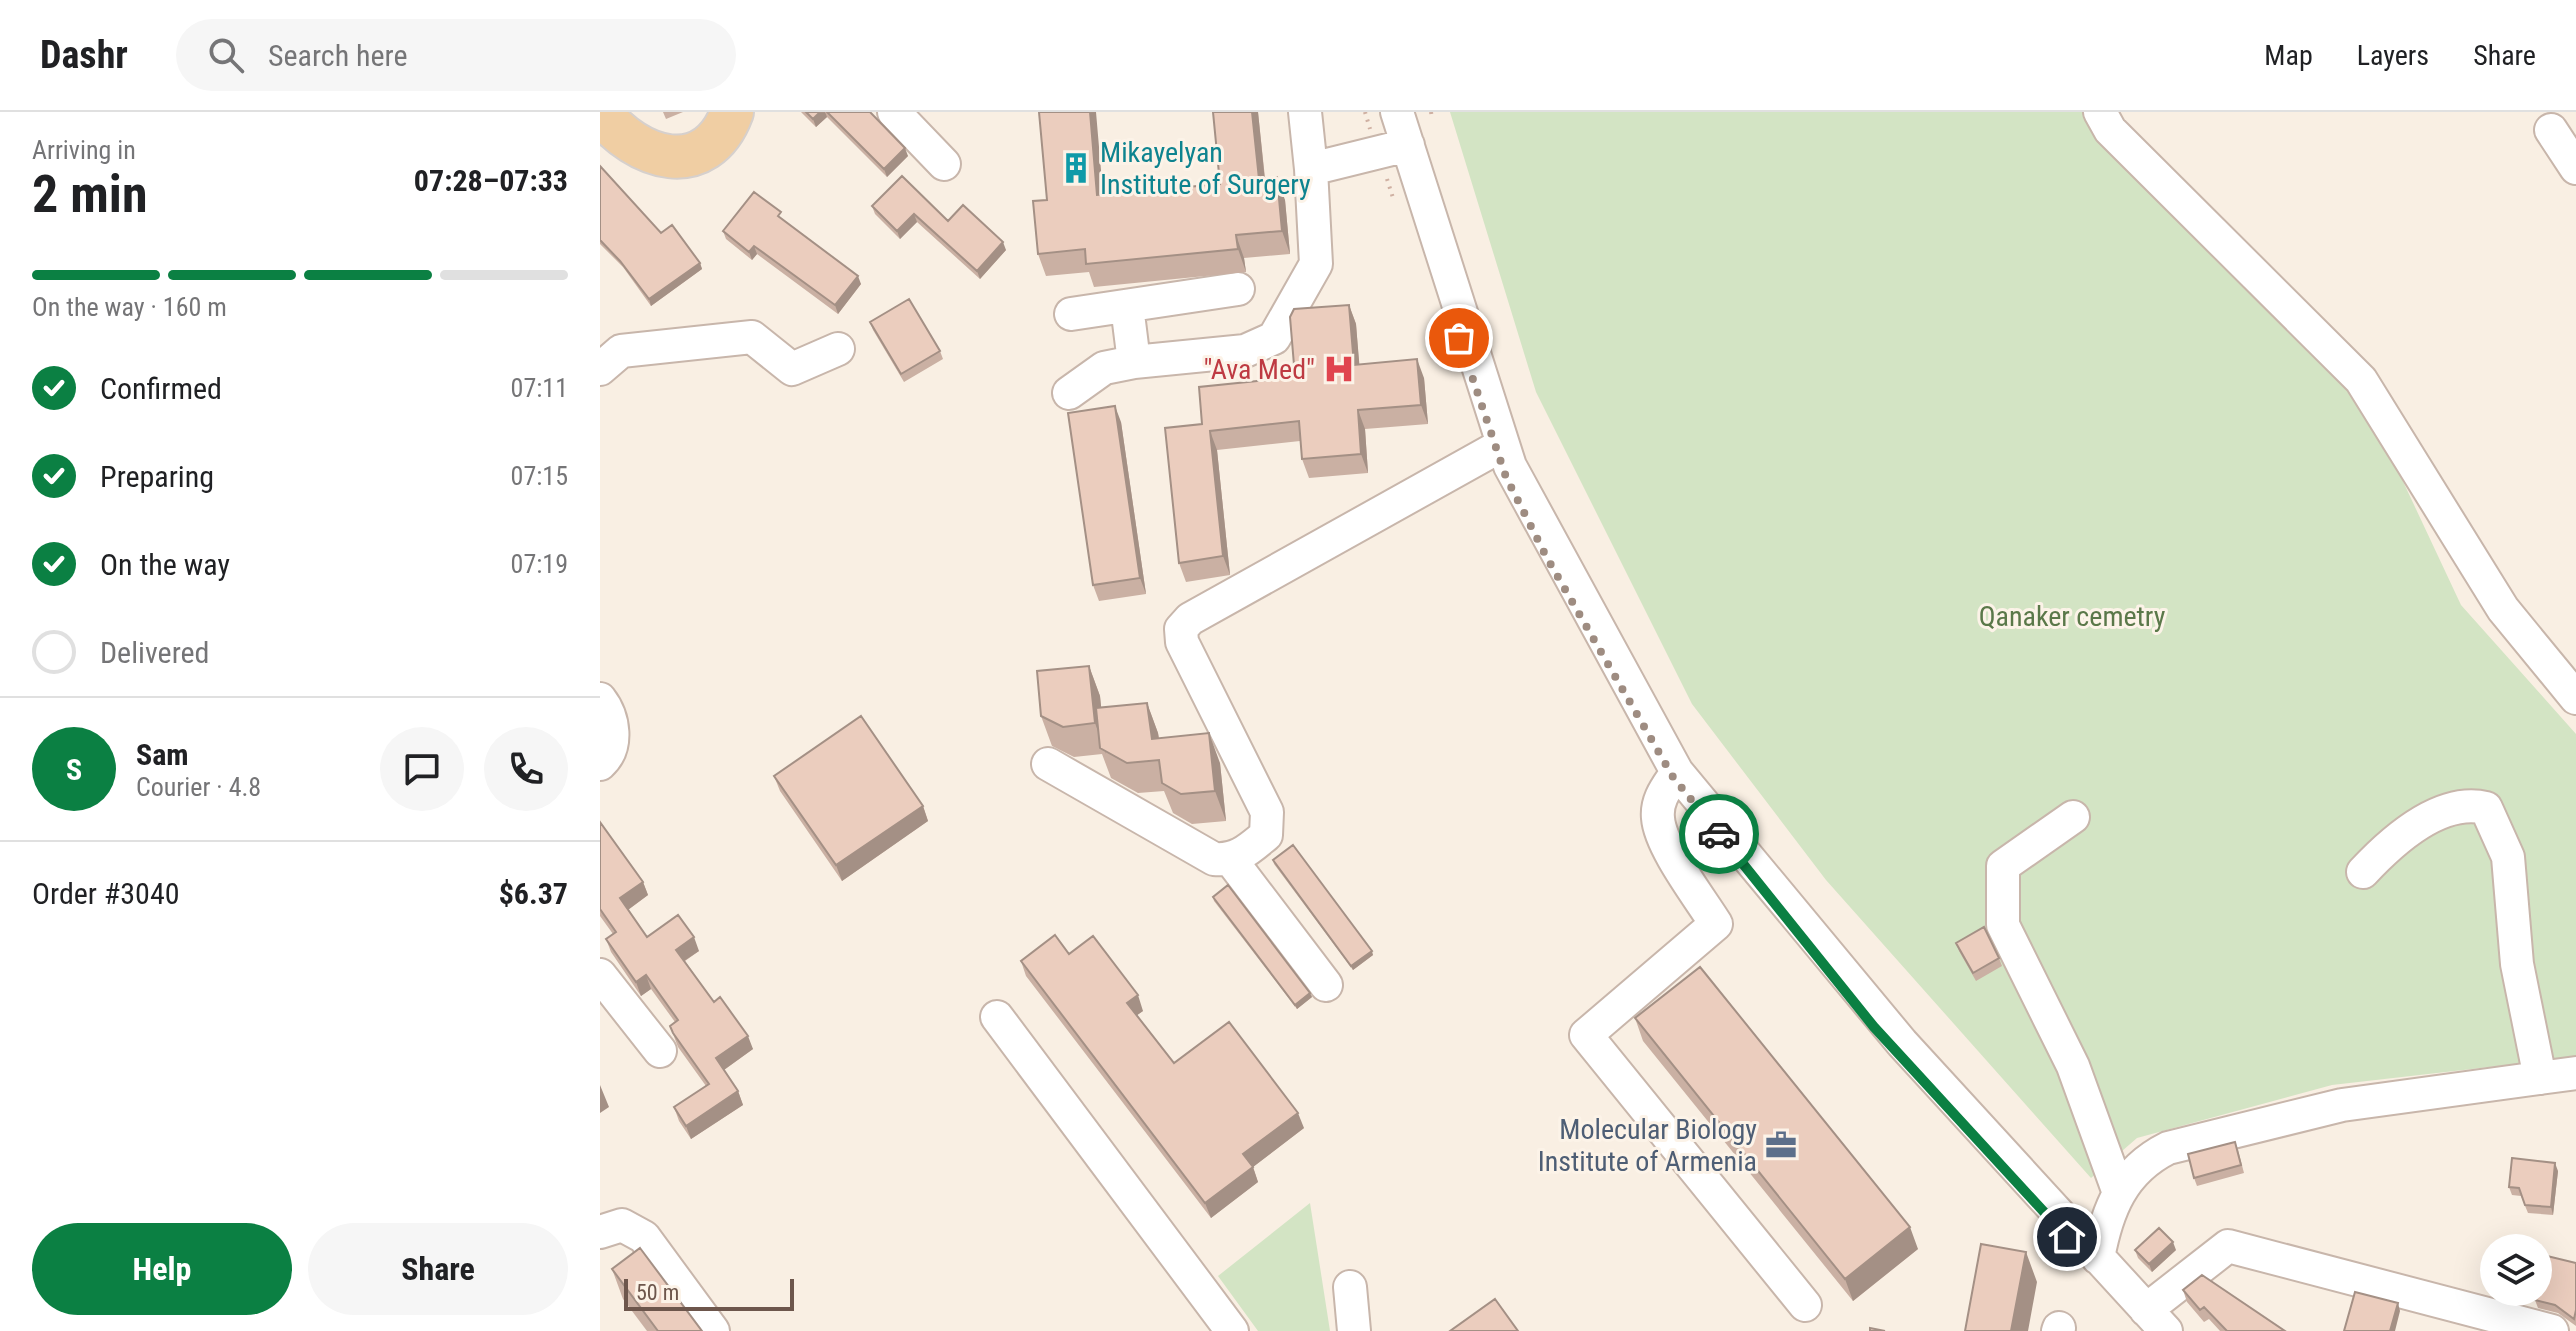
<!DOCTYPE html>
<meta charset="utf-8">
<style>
body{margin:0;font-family:"Roboto Condensed",sans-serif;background:#f6f6f6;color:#202124;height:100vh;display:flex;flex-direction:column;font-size:30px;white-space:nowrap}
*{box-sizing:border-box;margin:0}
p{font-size:26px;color:#757577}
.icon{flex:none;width:44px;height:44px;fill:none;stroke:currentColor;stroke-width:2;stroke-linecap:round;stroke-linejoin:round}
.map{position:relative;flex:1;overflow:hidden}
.drawer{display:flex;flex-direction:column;background:#fff;width:600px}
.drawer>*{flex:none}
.fabs{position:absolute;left:1880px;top:1122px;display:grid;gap:16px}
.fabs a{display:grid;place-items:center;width:72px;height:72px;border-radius:50%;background:#fff;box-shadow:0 8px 32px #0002;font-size:40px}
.scale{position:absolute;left:24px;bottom:20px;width:170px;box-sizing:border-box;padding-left:8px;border:4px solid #6d564c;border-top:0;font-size:22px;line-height:28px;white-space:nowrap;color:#6d564c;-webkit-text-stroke:6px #fcf3e8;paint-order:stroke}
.pin{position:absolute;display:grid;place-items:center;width:68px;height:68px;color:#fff;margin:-34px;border:4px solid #fff;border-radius:50%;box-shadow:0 2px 8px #0007}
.courier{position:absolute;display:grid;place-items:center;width:80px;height:80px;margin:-40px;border:6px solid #0b8043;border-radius:50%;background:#fff;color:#222;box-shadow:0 2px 10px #0007}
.head em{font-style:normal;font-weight:700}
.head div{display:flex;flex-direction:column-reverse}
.head{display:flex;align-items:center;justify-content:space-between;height:136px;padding:0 32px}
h1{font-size:52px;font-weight:700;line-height:60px}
.bar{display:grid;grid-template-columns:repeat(4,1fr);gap:12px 8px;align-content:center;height:96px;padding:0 32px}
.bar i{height:10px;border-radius:6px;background:#e0e0e0}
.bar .current{background:#0b8043}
.bar p{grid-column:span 4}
.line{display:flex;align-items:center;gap:20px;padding:0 32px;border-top:2px solid #e0e0e0}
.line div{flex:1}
.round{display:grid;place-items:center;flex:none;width:84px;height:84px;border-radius:42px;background:#f6f6f6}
ol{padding:0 32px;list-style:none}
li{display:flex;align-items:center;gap:24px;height:88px}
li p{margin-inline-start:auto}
li .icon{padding:8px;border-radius:50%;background:#0b8043;color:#fff;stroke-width:4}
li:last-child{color:#757577}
li i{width:44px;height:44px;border:4px solid #e0e0e0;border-radius:50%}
.primary-button{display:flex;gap:16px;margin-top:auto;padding:16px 32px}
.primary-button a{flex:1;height:92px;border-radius:48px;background:#0b8043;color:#fff;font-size:32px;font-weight:700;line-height:92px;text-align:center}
.primary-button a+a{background:#f6f6f6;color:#202124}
header{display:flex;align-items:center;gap:48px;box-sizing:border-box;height:112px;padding:0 40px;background:#fff;border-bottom:2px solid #e0e0e0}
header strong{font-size:38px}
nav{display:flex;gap:44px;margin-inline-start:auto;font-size:28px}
.search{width:560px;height:72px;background:#f6f6f6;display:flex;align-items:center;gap:20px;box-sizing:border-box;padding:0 28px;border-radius:44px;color:#757577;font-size:30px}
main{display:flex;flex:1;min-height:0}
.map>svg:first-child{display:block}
.green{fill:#d3e4c4}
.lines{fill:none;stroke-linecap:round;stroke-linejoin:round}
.minor-casing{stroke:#c8b6ab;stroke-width:36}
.major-casing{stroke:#d6d0cd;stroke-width:46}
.path{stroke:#cfb0a2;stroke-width:4;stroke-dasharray:2 6;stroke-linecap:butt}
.minor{stroke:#fff;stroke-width:32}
.major{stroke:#f0cea3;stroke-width:42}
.wall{fill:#cab0a3}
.shaded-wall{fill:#a49085}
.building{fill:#ebcdbe;stroke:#a49085;stroke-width:2}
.done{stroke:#9e8c81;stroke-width:8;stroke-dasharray:0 14.4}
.route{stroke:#0b8043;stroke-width:10}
.labels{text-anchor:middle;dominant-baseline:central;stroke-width:6;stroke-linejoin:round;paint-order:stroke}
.culture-label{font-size:28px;fill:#0d838f;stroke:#fcf3e8;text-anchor:start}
.health-label{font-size:28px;fill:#be3a42;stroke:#fcf3e8;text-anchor:end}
.park-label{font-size:28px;fill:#5a7849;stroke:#fcf3e8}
.service-label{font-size:28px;fill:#4e5e75;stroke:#fcf3e8;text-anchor:end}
</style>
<header>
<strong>Dashr</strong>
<div class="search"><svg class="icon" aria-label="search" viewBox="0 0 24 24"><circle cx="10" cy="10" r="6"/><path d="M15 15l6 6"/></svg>Search here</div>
<nav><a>Map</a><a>Layers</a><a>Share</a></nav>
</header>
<main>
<section class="drawer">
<div class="head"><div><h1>2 min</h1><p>Arriving in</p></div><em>07:28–07:33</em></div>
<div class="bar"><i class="current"></i><i class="current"></i><i class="current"></i><i></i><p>On the way · 160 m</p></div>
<ol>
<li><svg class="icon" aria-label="check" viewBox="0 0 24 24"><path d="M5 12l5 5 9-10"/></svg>Confirmed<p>07:11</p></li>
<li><svg class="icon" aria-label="check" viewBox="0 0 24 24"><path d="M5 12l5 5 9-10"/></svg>Preparing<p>07:15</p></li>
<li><svg class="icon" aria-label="check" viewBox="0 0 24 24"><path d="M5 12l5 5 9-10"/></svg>On the way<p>07:19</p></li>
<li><i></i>Delivered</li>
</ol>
<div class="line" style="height:144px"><b class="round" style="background:#0b8043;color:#fff">S</b><div><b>Sam</b><p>Courier · 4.8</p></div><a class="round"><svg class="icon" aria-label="chat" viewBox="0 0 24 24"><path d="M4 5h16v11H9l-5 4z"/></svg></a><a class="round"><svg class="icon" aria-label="phone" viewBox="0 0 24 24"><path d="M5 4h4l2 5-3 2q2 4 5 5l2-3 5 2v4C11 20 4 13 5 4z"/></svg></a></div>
<div class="line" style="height:104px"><div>Order #3040</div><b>$6.37</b></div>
<div class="primary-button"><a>Help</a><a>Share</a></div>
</section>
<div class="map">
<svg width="1976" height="1219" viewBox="0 0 1976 1219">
<rect width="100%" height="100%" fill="#f9efe3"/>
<path class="green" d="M 850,0 L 1484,0 L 1525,53 L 1759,285 L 1792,346 L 1861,493 L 1976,622 L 1976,945 L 1732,973 L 1537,1026 L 1491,1066 L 1226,768 L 1092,592 L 936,280 Z
M 710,1091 L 730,1219 L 658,1219 L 618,1164 Z"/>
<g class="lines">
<defs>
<path id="minor" d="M 294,0 L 344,52
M 705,0 L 711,57 L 808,33
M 797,0 L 910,354 L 1077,660 L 1302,931 L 1566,1219
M 1500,0 L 1510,18 L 1761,268 L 1903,497 L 1976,586
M 1951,18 L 1976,56
M 527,194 L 534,250
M 471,202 L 638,177
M 0,257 L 21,239 L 152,225 L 192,257 L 238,237
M 469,281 L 504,256 L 534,250 L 645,239 L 674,226 L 716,152 L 711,57
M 0,587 C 14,605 19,635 0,652
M 448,652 L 614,747 C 637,749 649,737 666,723 L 667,700 L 582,530 L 581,517 L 590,507 L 902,333
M 1077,660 C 1068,674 1056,687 1058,706 C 1060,735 1100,786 1116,812 L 986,923 L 1205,1193
M 1473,705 L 1403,754 L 1403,813 L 1473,954 L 1519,1081
M 631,748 L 726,873
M 1763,760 C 1792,729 1840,685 1886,696 L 1908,745 L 1917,852 L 1940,966
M 0,863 L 60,939
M 397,905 L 632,1219
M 0,1120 L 22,1113 L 44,1125 L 113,1219
M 1498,1146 C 1507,1098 1522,1059 1568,1036 L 1742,993 L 1976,961
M 750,1175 L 754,1219
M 1546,1198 L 1628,1134 L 1952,1219
M 1458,1219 L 1459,1216"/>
<path id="major" d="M 0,0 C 37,48 106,70 132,0"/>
</defs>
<use href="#minor" class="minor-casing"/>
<use href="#major" class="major-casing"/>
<path class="path" d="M 765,0 L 770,17
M 831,0 L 832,6
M 787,67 L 794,89"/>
<use href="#minor" class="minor"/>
<use href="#major" class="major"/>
</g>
<path class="wall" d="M 63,0 L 83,0 L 66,7 Z
M 201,0 L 270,0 L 308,44 L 287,65 L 227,5 L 216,15 Z
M 658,0 L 665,66 L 685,88 L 690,142 L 644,146 L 646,160 L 494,175 L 489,160 L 446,164 L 438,142 L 447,88 L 620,72 Z
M 0,54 L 61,121 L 100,151 L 102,157 L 51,194 L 23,155 L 0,132 Z
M 272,94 L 348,109 L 406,138 L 380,167 L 317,110 L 300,127 L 275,102 Z
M 183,108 L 261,172 L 238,202 L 157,142 L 152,148 L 126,127 L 123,119 Z
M 749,193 L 756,212 L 759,252 L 824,266 L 828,312 L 765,317 L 768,361 L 709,366 L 702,347 L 700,329 L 617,338 L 630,463 L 586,470 L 579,451 L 602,312 L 695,265 Z
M 270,210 L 340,239 L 343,247 L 304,270 L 273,218 Z
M 521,310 L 546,482 L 499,489 L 493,473 Z
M 489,554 L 500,584 L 501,596 L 547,591 L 558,621 L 559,626 L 620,651 L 626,709 L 592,712 L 573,701 L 564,679 L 538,681 L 511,666 L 502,642 L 474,645 L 452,634 L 441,604 Z
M 174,664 L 323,694 L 328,709 L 242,769 L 180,679 Z
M 0,710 L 43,770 L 48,783 L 28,798 L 47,825 L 99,839 L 85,849 L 114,890 L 153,937 L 124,958 L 138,979 L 143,993 L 91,1027 L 79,1009 L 74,995 L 106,974 L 78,935 L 70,914 L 75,910 L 51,877 L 41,884 L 11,840 L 6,827 L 13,822 L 0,804 Z
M 673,748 L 773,843 L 753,858 L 674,752 Z
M 613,785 L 712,885 L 697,897 L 614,789 Z
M 1356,831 L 1399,846 L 1402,854 L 1376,869 L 1359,839 Z
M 469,842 L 543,899 L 537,903 L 574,951 L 704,1016 L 653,1055 L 658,1070 L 611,1106 L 426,864 L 421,849 Z
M 1035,906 L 1318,1137 L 1253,1189 L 1043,929 Z
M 1638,1038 L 1644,1061 L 1597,1074 L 1594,1066 Z
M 1958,1059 L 1953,1103 L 1928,1101 L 1921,1084 L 1912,1083 L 1909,1075 Z
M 1535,1138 L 1576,1138 L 1552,1160 L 1538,1146 Z
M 1976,1151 L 1976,1214 L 1958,1201 L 1938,1196 L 1935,1188 Z
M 12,1157 L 102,1219 L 47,1219 L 23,1187 Z
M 1583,1178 L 1685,1219 L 1620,1219 L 1609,1207 L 1604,1210 L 1587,1190 Z"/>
<path class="shaded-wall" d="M 220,0 L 225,0 L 227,5 L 216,15 L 213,7 Z
M 490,0 L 496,0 L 505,105 L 497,83 Z
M 652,0 L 658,0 L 667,89 L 659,67 Z
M 305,36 L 308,44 L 287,65 L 284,57 Z
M 677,65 L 685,88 L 690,142 L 682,119 Z
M 314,102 L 317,110 L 300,127 L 297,119 Z
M 636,123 L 644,146 L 646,160 L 638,137 Z
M 403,130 L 406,138 L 380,167 L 377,159 Z
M 154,134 L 157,142 L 152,148 L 149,140 Z
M 100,151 L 102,157 L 51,194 L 49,187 Z
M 258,164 L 261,172 L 238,202 L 235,193 Z
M 749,193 L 756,212 L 761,272 L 754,253 Z
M 817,247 L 824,266 L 828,312 L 821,293 Z
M 515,294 L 521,310 L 546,482 L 540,466 Z
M 758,298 L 765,317 L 768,361 L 761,342 Z
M 610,319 L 617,338 L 630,463 L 623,444 Z
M 489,554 L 500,584 L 506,642 L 495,611 Z
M 547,591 L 558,621 L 563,656 L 552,627 Z
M 609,621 L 620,651 L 626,709 L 615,679 Z
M 323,694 L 328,709 L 242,769 L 236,753 Z
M 43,770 L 48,783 L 25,800 L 20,786 Z
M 94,825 L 99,839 L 81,851 L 76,838 Z
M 772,839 L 773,843 L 753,858 L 751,854 Z
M 46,863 L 51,877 L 41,884 L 36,870 Z
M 710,881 L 712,885 L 697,897 L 695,893 Z
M 538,883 L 543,899 L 533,906 L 527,891 Z
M 148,924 L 153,937 L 121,960 L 116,946 Z
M 0,973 L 9,995 L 0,1001 Z
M 138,979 L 143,993 L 91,1027 L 86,1014 Z
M 698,1001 L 704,1016 L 653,1055 L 658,1070 L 611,1106 L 605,1091 L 643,1042 Z
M 1955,1051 L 1958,1059 L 1953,1103 L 1951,1095 Z
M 1310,1115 L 1318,1137 L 1253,1189 L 1245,1167 Z
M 1573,1130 L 1576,1138 L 1552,1160 L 1549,1152 Z
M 1426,1140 L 1437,1170 L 1428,1219 L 1411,1219 Z
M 1798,1191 L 1800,1199 L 1795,1219 L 1790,1219 Z"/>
<path class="building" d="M 206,0 L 220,0 L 213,7 Z
M 227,0 L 270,0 L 305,36 L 284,57 Z
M 439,0 L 490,0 L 497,83 L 620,72 L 613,0 L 652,0 L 659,67 L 677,65 L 682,119 L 636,123 L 638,137 L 486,152 L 485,137 L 438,142 L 433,89 L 447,88 Z
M 0,54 L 61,121 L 72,113 L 100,151 L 49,187 L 20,149 L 0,128 Z
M 302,64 L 348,109 L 363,93 L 403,130 L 377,159 L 314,102 L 297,119 L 272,94 Z
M 154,80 L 181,100 L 178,104 L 258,164 L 235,193 L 154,134 L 149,140 L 123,119 Z
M 309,187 L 340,239 L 301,262 L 270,210 Z
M 749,193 L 754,253 L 817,247 L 821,293 L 758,298 L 761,342 L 702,347 L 699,309 L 610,319 L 623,444 L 579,451 L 565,316 L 602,312 L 599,275 L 695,265 L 690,205 L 694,197 Z
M 515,294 L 540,466 L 493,473 L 468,301 Z
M 489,554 L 495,611 L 463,615 L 441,604 L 437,559 Z
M 547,591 L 552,627 L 609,621 L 615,679 L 581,682 L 562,671 L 559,648 L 527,651 L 500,636 L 496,596 Z
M 261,604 L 323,694 L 236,753 L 174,664 Z
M 0,710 L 43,770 L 20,786 L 47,825 L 78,803 L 94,825 L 76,838 L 114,890 L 120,885 L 148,924 L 116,946 L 138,979 L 86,1014 L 74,995 L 109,972 L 73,921 L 70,914 L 78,908 L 46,863 L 36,870 L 6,827 L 16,820 L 0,797 Z
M 693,733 L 772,839 L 751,854 L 673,748 Z
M 628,773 L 710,881 L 695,893 L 613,785 Z
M 1384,815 L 1399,846 L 1373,861 L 1356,831 Z
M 455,823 L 469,842 L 493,824 L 538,883 L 527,891 L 574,951 L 629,910 L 698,1001 L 643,1042 L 653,1055 L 605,1091 L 421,849 Z
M 1100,855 L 1310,1115 L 1245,1167 L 1035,906 Z
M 1635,1030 L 1641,1053 L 1594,1066 L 1588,1042 Z
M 1912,1046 L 1955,1051 L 1951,1095 L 1925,1093 L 1919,1076 L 1909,1075 Z
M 1559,1116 L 1573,1130 L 1549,1152 L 1535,1138 Z
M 1381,1132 L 1426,1140 L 1411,1219 L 1365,1219 Z
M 40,1136 L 102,1219 L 58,1219 L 12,1157 Z
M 1947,1144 L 1976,1151 L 1976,1198 L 1974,1207 L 1955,1193 L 1935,1188 Z
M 1602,1163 L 1685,1219 L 1627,1219 L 1604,1195 L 1600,1198 L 1583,1178 Z
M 1755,1180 L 1798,1191 L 1790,1219 L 1744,1219 Z
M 895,1187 L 918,1219 L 850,1219 Z
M 1270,1216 L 1285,1219 L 1270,1219 Z"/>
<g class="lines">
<path class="done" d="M 859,226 L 906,365 L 947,446 L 1073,665 L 1119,722"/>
<path class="route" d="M 1119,722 L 1274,915 L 1467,1125"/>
</g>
<defs>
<symbol id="building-bare" viewBox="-9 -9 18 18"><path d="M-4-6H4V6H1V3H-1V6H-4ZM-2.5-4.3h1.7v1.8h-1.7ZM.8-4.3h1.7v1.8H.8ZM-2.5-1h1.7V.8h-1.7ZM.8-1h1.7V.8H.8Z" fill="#0f9aa8" stroke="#fcf3e8" stroke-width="2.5" paint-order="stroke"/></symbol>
<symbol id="hospital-bare" viewBox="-9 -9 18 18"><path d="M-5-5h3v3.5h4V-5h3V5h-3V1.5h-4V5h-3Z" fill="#e0444e" stroke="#fcf3e8" stroke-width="2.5" paint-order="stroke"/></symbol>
<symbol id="office-bare" viewBox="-9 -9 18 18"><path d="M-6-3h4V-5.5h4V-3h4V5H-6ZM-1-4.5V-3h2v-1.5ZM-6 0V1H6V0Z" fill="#5c6f8a" stroke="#fcf3e8" stroke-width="2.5" paint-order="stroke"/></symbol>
</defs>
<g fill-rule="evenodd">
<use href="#building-bare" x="454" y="34" width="44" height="44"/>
<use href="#hospital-bare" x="717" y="235" width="44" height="44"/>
<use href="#office-bare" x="1159" y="1011" width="44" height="44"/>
</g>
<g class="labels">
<g class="culture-label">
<text x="500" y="40">Mikayelyan<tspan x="500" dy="32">Institute of Surgery</tspan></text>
</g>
<g class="health-label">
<text x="715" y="257">"Ava Med"</text>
</g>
<g class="park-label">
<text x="1472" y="504">Qanaker cemetry</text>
</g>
<g class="service-label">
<text x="1157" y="1017">Molecular Biology<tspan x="1157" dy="32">Institute of Armenia</tspan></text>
</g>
</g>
</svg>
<div class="fabs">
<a><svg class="icon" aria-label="layers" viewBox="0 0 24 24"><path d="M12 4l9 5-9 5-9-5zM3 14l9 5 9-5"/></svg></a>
</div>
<div class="scale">50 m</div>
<div class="pin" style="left:859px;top:226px;background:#ea580c"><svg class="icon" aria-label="bag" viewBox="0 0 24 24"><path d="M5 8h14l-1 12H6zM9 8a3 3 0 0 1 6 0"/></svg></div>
<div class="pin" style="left:1467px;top:1125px;background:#1f2937"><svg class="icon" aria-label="home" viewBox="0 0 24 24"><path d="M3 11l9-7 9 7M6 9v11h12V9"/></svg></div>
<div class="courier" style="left:1119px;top:722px"><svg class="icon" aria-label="car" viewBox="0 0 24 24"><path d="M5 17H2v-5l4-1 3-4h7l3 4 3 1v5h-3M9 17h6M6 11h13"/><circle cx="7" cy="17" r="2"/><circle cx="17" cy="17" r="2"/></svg></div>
</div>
</main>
